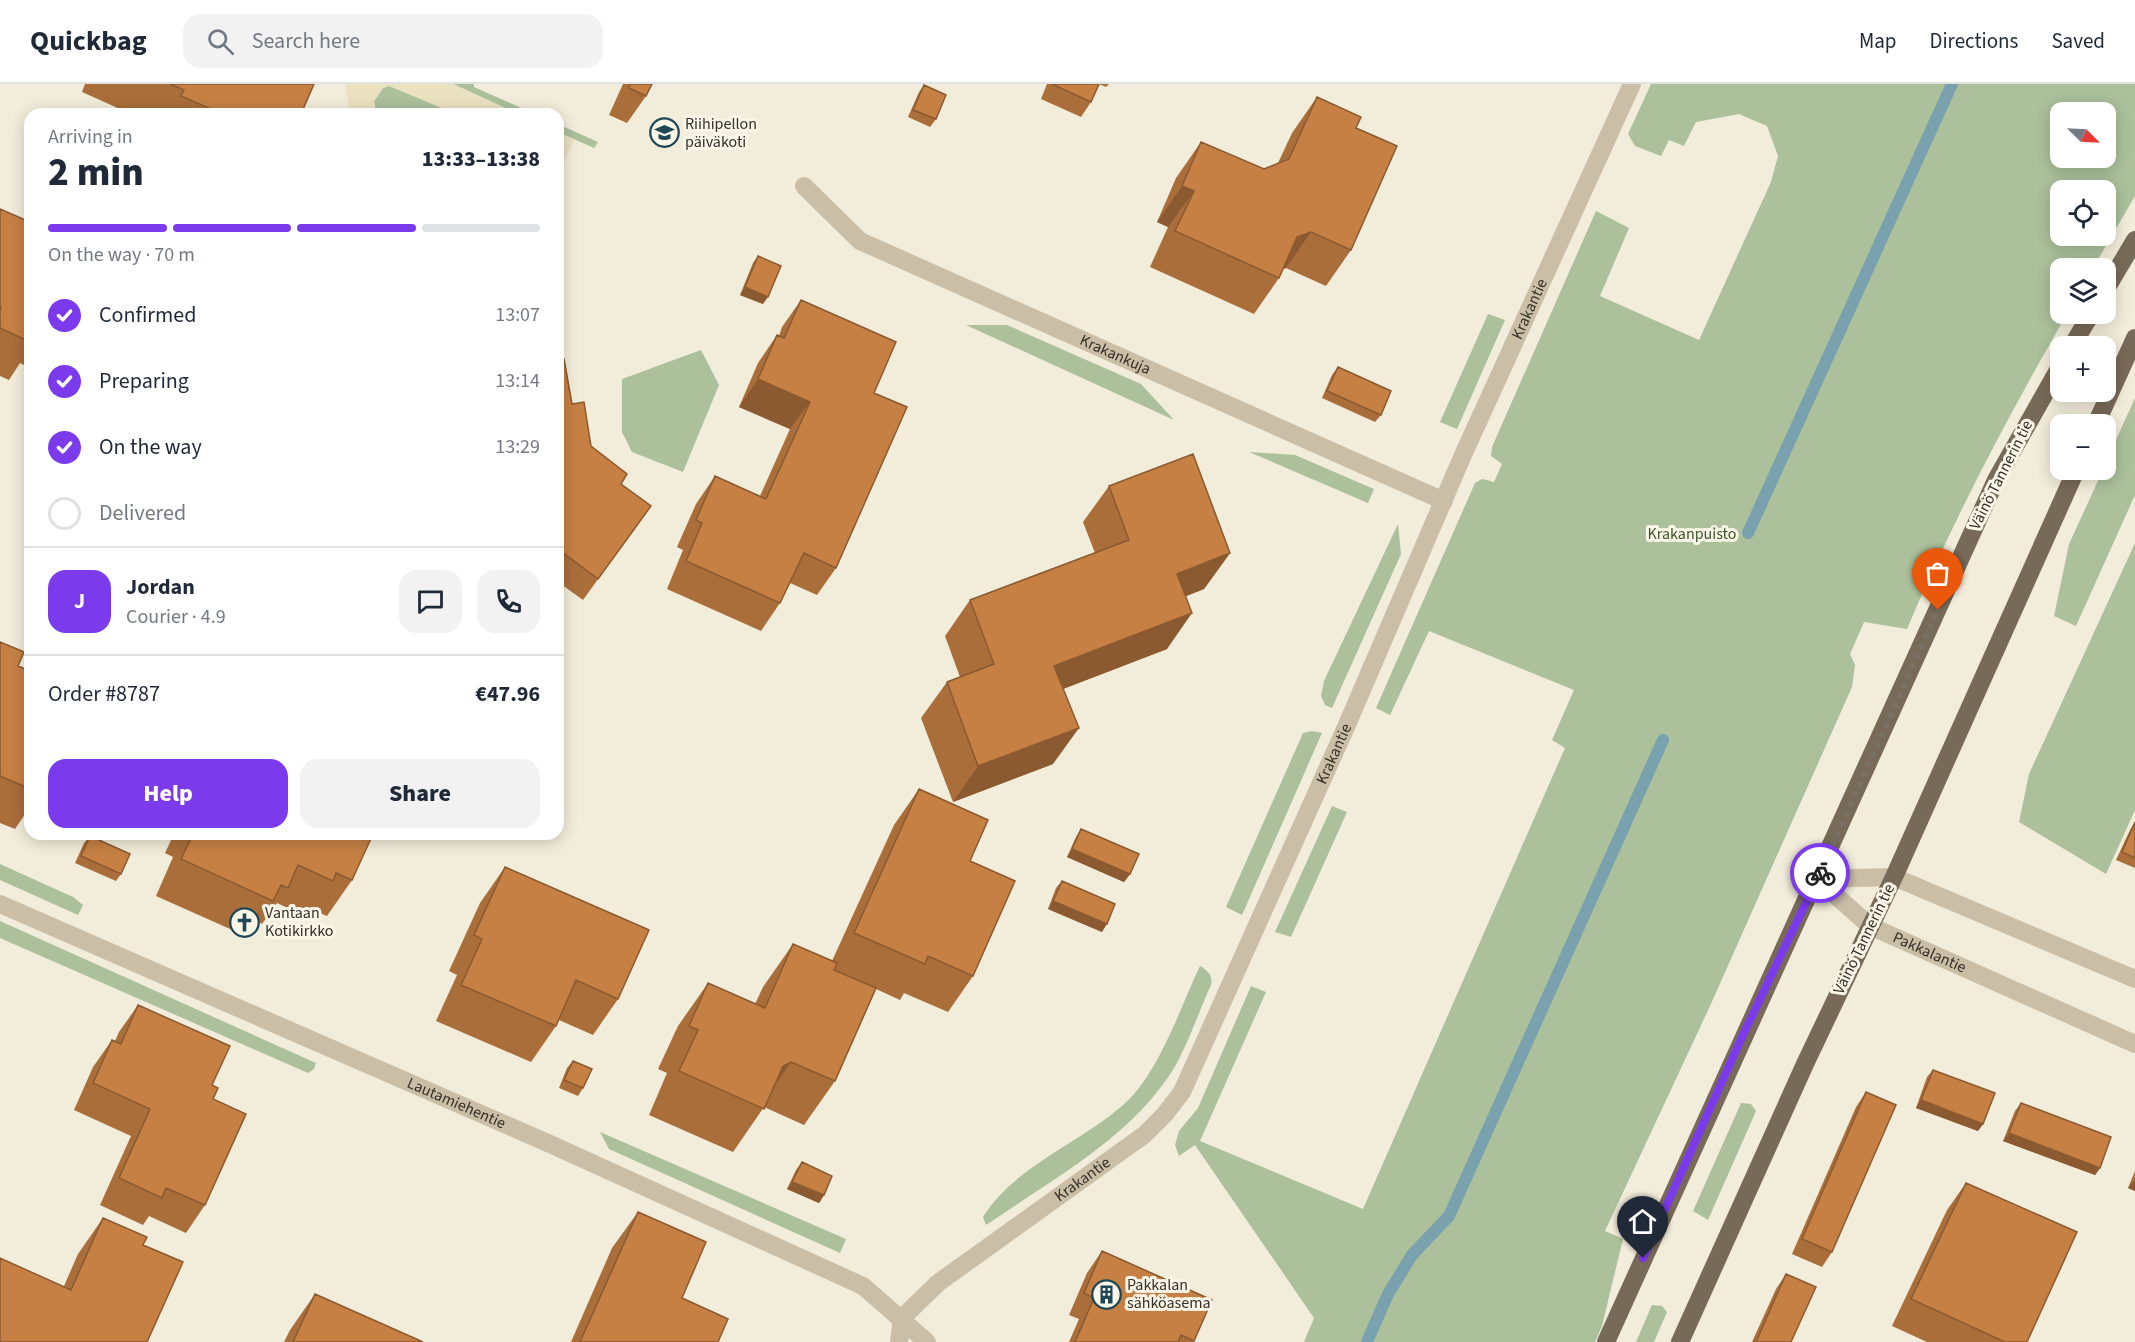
<!DOCTYPE html>
<meta charset="utf-8">
<style>
body{margin:0;font-family:"Source Sans 3",sans-serif;background:#f2f2f3;color:#1f2937;height:100vh;display:flex;flex-direction:column;font-size:22px;white-space:nowrap}
*{box-sizing:border-box;margin:0}
p{font-size:20px;color:#747a83}
.icon{flex:none;width:33px;height:33px;fill:none;stroke:currentColor;stroke-width:2;stroke-linecap:round;stroke-linejoin:round}
.map{position:relative;flex:1;overflow:hidden}
.side{position:absolute;left:24px;top:24px;width:540px;height:732px;display:flex;flex-direction:column;background:#fff;border-radius:18px;box-shadow:0 3px 15px #0003}
.side>*{flex:none}
.needle{width:39px;rotate:114deg}
.tools{position:absolute;left:2050px;top:18px;display:grid;gap:12px}
.tools a{display:grid;place-items:center;width:66px;height:66px;border-radius:12px;background:#fff;box-shadow:0 3px 15px #0003;font-size:30px}
.pin{position:absolute;display:grid;place-items:center;width:51px;height:51px;color:#fff;margin:-62px -26px;border-radius:50% 50% 50% 0;rotate:-45deg;box-shadow:0 0 6px #0007}
.pin .icon{rotate:45deg}
.courier{position:absolute;display:grid;place-items:center;width:60px;height:60px;margin:-30px;border:4px solid #7c3aed;border-radius:50%;background:#fff;color:#222;box-shadow:0 2px 8px #0007}
.head em{font-style:normal;font-weight:800}
.head div{display:flex;flex-direction:column-reverse}
.head{display:flex;align-items:center;justify-content:space-between;height:102px;padding:0 24px}
h1{font-size:39px;font-weight:800;line-height:45px}
.bar{display:grid;grid-template-columns:repeat(4,1fr);gap:9px 6px;align-content:center;height:72px;padding:0 24px}
.bar i{height:8px;border-radius:4px;background:#e0e1e3}
.bar .selected{background:#7c3aed}
.bar p{grid-column:span 4}
.line{display:flex;align-items:center;gap:15px;padding:0 24px;border-top:2px solid #e0e1e3}
.line div{flex:1}
.round{display:grid;place-items:center;flex:none;width:63px;height:63px;border-radius:18px;background:#f2f2f3}
ol{padding:0 24px;list-style:none}
li{display:flex;align-items:center;gap:18px;height:66px}
li p{margin-inline-start:auto}
li .icon{padding:6px;border-radius:50%;background:#7c3aed;color:#fff;stroke-width:4}
li:last-child{color:#747a83}
li i{width:33px;height:33px;border:3px solid #e0e1e3;border-radius:50%}
.primary-button{display:flex;gap:12px;margin-top:auto;padding:12px 24px}
.primary-button a{flex:1;height:69px;border-radius:18px;background:#7c3aed;color:#fff;font-size:24px;font-weight:800;line-height:69px;text-align:center}
.primary-button a+a{background:#f2f2f3;color:#1f2937}
header{display:flex;align-items:center;gap:36px;box-sizing:border-box;height:84px;padding:0 30px;background:#fff;border-bottom:2px solid #e0e1e3}
header strong{font-size:28px}
nav{display:flex;gap:33px;margin-inline-start:auto;font-size:21px}
.search{width:420px;height:54px;background:#f2f2f3;display:flex;align-items:center;gap:15px;box-sizing:border-box;padding:0 21px;border-radius:18px;color:#747a83;font-size:22px}
.map>svg:first-child{display:block}
.green{fill:#abc09b;fill-rule:evenodd}
.plaza{fill:#eae1c1}
.lines{fill:none;stroke-linecap:round;stroke-linejoin:round}
.stream{stroke:#7aa1ae;stroke-width:12}
.minor{stroke:#cabea6;stroke-width:18}
.major{stroke:#786a58;stroke-width:18}
.wall{fill:#aa6e3a}
.shaded-wall{fill:#8b5a30}
.building{fill:#c68044;stroke:#8b5a30;stroke-width:1.5}
.done{stroke:#787166;stroke-width:6;stroke-dasharray:0 10.8}
.route{stroke:#7c3aed;stroke-width:8}
.labels{text-anchor:middle;dominant-baseline:central;stroke-width:6;stroke-linejoin:round;paint-order:stroke}
.poi-label{font-size:16px;fill:#362f27;stroke:#f9f5e7;text-anchor:start}
.street-label{font-size:16px;fill:#362f27;stroke:#f9f5e7}
.park-label{font-size:16px;fill:#3c542b;stroke:#f9f5e7}
</style>
<header>
<strong>Quickbag</strong>
<div class="search"><svg class="icon" aria-label="search" viewBox="0 0 24 24"><circle cx="10" cy="10" r="6"/><path d="M15 15l6 6"/></svg>Search here</div>
<nav><a>Map</a><a>Directions</a><a>Saved</a></nav>
</header>
<div class="map">
<svg width="2135" height="1258" viewBox="0 0 2135 1258">
<rect width="100%" height="100%" fill="#f2ecda"/>
<path class="green" d="M 453,0 L 474,0 L 474,3 L 535,30 L 518,30 Z
M 1651,0 L 2135,0 L 2135,112 L 2093,184 L 2061,184 L 2061,230 L 2067,230 C 2008,332 1953,436 1907,545 L 1864,538 L 1850,570 L 1855,581 L 1852,603 L 1710,922 L 1605,1147 L 1623,1155 L 1602,1242 L 1595,1258 L 1304,1258 L 1314,1234 L 1195,1061 L 1179,1072 L 1175,1061 L 1179,1047 L 1198,1024 L 1251,902 L 1266,908 L 1200,1057 L 1363,1125 L 1565,664 L 1552,656 L 1574,606 L 1429,547 L 1390,631 L 1376,624 L 1475,399 L 1482,395 L 1494,398 L 1502,380 L 1491,372 L 1492,363 L 1596,127 L 1629,144 L 1600,212 L 1699,256 L 1771,98 L 1778,72 L 1767,42 L 1739,30 L 1696,38 L 1684,62 L 1669,56 L 1661,72 L 1635,62 L 1628,50 ZM 2106,28 L 2106,74 L 2061,74 L 2061,28 ZM 2106,106 L 2106,152 L 2061,152 L 2061,106 Z
M 389,2 L 396,4 L 456,30 L 376,30 L 374,17 L 383,4 Z
M 558,40 L 598,58 L 594,64 L 558,48 Z
M 1488,230 L 1505,236 L 1457,345 L 1440,338 Z
M 966,241 L 1007,241 L 1141,300 L 1174,336 Z
M 701,266 L 719,301 L 683,388 L 632,368 L 622,348 L 622,295 Z
M 2135,314 L 2135,411 L 2076,542 L 2054,532 L 2069,460 L 2103,386 L 2106,386 L 2106,378 Z
M 1249,368 L 1295,371 L 1374,405 L 1368,419 Z
M 1398,440 L 1401,470 L 1332,624 L 1325,621 L 1321,612 L 1324,597 Z
M 2135,459 L 2135,726 L 2106,790 L 2019,738 L 2029,690 Z
M 1312,647 L 1322,649 L 1242,831 L 1226,823 L 1303,649 Z
M 1332,722 L 1347,728 L 1291,853 L 1275,848 Z
M 0,780 L 73,813 L 83,821 L 78,831 L 0,796 Z
M 0,837 L 316,979 L 314,985 L 308,989 L 0,854 Z
M 1200,882 C 1208,887 1213,891 1211,901 C 1198,929 1186,967 1169,992 C 1125,1057 1050,1097 986,1141 L 983,1133 C 1015,1082 1078,1060 1122,1022 C 1158,992 1180,924 1200,882 Z
M 1741,1019 L 1751,1020 L 1756,1027 L 1708,1136 L 1693,1127 Z
M 600,1048 L 846,1155 L 840,1169 L 609,1065 Z
M 1652,1221 L 1662,1222 L 1667,1228 L 1654,1258 L 1636,1258 Z"/>
<path class="plaza" d="M 345,0 L 453,0 L 518,30 L 456,30 L 389,2 L 383,4 L 374,17 L 376,30 L 350,30 Z
M 558,48 L 574,56 L 562,82 L 558,81 Z"/>
<g class="lines">
<path class="stream" d="M 1748,449 L 1952,0
M 1367,1258 L 1388,1210 L 1412,1171 L 1449,1132 L 1663,656"/>
<g class="minor">
<path id="s1" d="M 804,102 L 860,157 L 1444,417"/>
<path id="s2" d="M 1817,795 L 1870,842 L 2135,960"/>
<path d="M 1817,795 L 1894,793 L 2135,895"/>
<path id="s3" d="M 0,820 L 550,1060 L 863,1202 L 927,1258"/>
<path id="s4" d="M 902,1234 L 938,1199 L 1144,1051 L 1165,1030 L 1182,1008 L 1346,643 L 1463,371 L 1632,0"/>
<path d="M 899,1258 L 902,1234"/>
</g>
<path class="major" d="M 2106,205 L 2135,156
M 2072,262 L 2091,230
M 2096,340 L 2135,254
M 1606,1258 L 1996,396 L 2061,281
M 1680,1258 L 1805,980 L 1894,793 L 2076,386"/>
</g>
<path class="wall" d="M 85,0 L 314,0 L 301,30 L 131,30 L 82,8 Z
M 623,0 L 652,0 L 646,12 L 627,39 L 609,31 Z
M 1047,0 L 1109,0 L 1106,3 L 1099,0 L 1091,18 L 1081,33 L 1041,15 Z
M 924,1 L 936,35 L 930,43 L 908,33 L 919,8 Z
M 1317,13 L 1356,44 L 1351,166 L 1326,202 L 1286,184 L 1283,185 L 1279,194 L 1254,230 L 1150,183 L 1168,143 L 1157,138 L 1176,94 L 1201,58 L 1264,85 L 1278,79 L 1292,49 Z
M 0,125 L 30,138 L 30,284 L 20,279 L 9,296 L 0,292 Z
M 758,172 L 763,220 L 740,211 L 753,179 Z
M 801,216 L 874,309 L 836,484 L 817,511 L 790,499 L 780,519 L 761,547 L 667,505 L 683,466 L 677,463 L 696,420 L 715,392 L 760,412 L 790,345 L 739,323 L 758,279 L 777,251 L 779,252 L 782,243 Z
M 558,276 L 572,320 L 591,362 L 621,400 L 651,422 L 583,516 L 558,498 Z
M 1338,283 L 1381,331 L 1375,338 L 1322,314 L 1332,291 Z
M 1109,402 L 1230,469 L 1204,505 L 1185,512 L 1167,565 L 1063,605 L 1053,680 L 953,718 L 921,634 L 947,598 L 960,593 L 945,552 L 970,516 L 1095,469 L 1083,438 Z
M 0,558 L 18,582 L 30,587 L 30,723 L 15,745 L 0,739 Z
M 919,705 L 970,777 L 973,892 L 948,928 L 904,909 L 900,916 L 876,905 L 835,997 L 804,1041 L 764,1023 L 733,1068 L 649,1031 L 667,989 L 658,985 L 678,942 L 708,899 L 755,920 L 763,903 L 793,860 L 832,877 L 894,741 Z
M 2135,738 L 2135,784 L 2116,776 L 2130,746 Z
M 1081,745 L 1130,790 L 1124,798 L 1067,773 L 1076,753 Z
M 174,750 L 373,750 L 352,796 L 327,832 L 312,826 L 307,833 L 277,819 L 262,840 L 259,838 L 248,853 L 156,812 L 173,773 L 165,769 Z
M 90,752 L 121,790 L 116,797 L 75,779 L 84,759 Z
M 505,783 L 618,915 L 593,951 L 559,936 L 556,942 L 531,978 L 436,937 L 457,891 L 449,887 L 480,819 Z
M 1062,797 L 1102,848 L 1048,825 L 1056,804 Z
M 138,921 L 212,1001 L 213,1015 L 205,1121 L 186,1149 L 149,1132 L 143,1141 L 100,1121 L 131,1052 L 74,1026 L 93,983 L 112,956 L 115,957 L 119,948 Z
M 573,977 L 583,1004 L 578,1012 L 559,1004 L 567,984 Z
M 1933,986 L 1983,1040 L 1978,1047 L 1916,1024 L 1927,993 Z
M 1866,1008 L 1832,1168 L 1822,1183 L 1792,1170 L 1856,1023 Z
M 2021,1019 L 2100,1084 L 2095,1091 L 2003,1057 L 2015,1027 Z
M 802,1078 L 824,1111 L 819,1119 L 787,1105 L 796,1086 Z
M 2135,1087 L 2135,1107 L 2128,1104 Z
M 1966,1099 L 2027,1258 L 1927,1258 L 1892,1242 L 1947,1126 Z
M 638,1128 L 682,1214 L 718,1258 L 571,1258 L 612,1164 Z
M 103,1134 L 143,1161 L 147,1258 L 64,1202 L 78,1170 Z
M 1102,1167 L 1212,1216 L 1193,1258 L 1069,1258 L 1079,1235 L 1069,1231 L 1087,1189 Z
M 1786,1190 L 1791,1258 L 1752,1258 L 1776,1205 Z
M 315,1210 L 423,1258 L 284,1258 L 290,1246 Z"/>
<path class="shaded-wall" d="M 1182,102 L 1194,107 L 1168,143 L 1157,138 Z
M 1311,148 L 1286,184 L 1272,189 L 1297,153 Z
M 745,203 L 768,213 L 763,220 L 740,211 Z
M 758,295 L 810,318 L 790,345 L 739,323 Z
M 1230,469 L 1204,505 L 1152,526 L 1177,490 Z
M 1192,529 L 1167,565 L 1029,618 L 1054,582 Z
M 1079,644 L 1053,680 L 953,718 L 978,682 Z
M 1072,765 L 1130,790 L 1124,798 L 1067,773 Z
M 1053,817 L 1107,840 L 1102,848 L 1048,825 Z
M 791,978 L 761,1022 L 783,982 Z
M 1921,1016 L 1983,1040 L 1978,1047 L 1916,1024 Z
M 2009,1049 L 2100,1084 L 2095,1091 L 2003,1057 Z
M 2134,1097 L 2135,1097 L 2135,1107 L 2128,1104 Z
M 792,1098 L 824,1111 L 819,1119 L 787,1105 Z"/>
<path class="building" d="M 170,0 L 314,0 L 301,30 L 238,30 L 235,29 L 234,30 L 222,30 L 181,12 L 184,6 Z
M 630,0 L 652,0 L 646,12 L 629,4 Z
M 1052,0 L 1099,0 L 1091,18 Z
M 924,1 L 946,11 L 936,35 L 913,26 Z
M 1317,13 L 1361,33 L 1356,44 L 1397,62 L 1351,166 L 1311,148 L 1297,153 L 1279,194 L 1175,147 L 1194,107 L 1182,102 L 1201,58 L 1264,85 L 1289,75 Z
M 0,125 L 30,138 L 30,258 L 0,244 L 0,227 L 1,224 L 0,223 Z
M 758,172 L 781,182 L 768,213 L 745,203 Z
M 801,216 L 896,258 L 874,309 L 907,323 L 836,484 L 804,469 L 780,519 L 686,477 L 702,439 L 696,436 L 715,392 L 766,415 L 810,318 L 758,295 L 777,251 L 784,254 Z
M 564,275 L 572,320 L 584,318 L 591,362 L 627,390 L 621,400 L 651,422 L 598,495 L 558,465 L 558,276 Z
M 1338,283 L 1391,307 L 1381,331 L 1327,307 Z
M 1193,370 L 1230,469 L 1177,490 L 1192,529 L 1054,582 L 1079,644 L 978,682 L 947,598 L 994,580 L 970,516 L 1129,456 L 1109,402 Z
M 0,558 L 24,568 L 18,582 L 30,587 L 30,705 L 0,692 Z
M 919,705 L 988,736 L 970,777 L 1015,797 L 973,892 L 928,872 L 925,880 L 854,849 Z
M 2135,738 L 2135,774 L 2122,768 Z
M 1081,745 L 1139,770 L 1130,790 L 1072,765 Z
M 193,750 L 373,750 L 352,796 L 336,789 L 333,797 L 298,781 L 288,804 L 281,801 L 273,817 L 181,775 Z
M 90,752 L 130,770 L 121,790 L 81,772 Z
M 505,783 L 649,846 L 618,915 L 576,896 L 556,942 L 461,901 L 482,855 L 474,851 Z
M 1062,797 L 1115,820 L 1107,840 L 1053,817 Z
M 793,860 L 837,879 L 834,886 L 876,904 L 835,997 L 791,978 L 783,982 L 764,1025 L 679,987 L 698,946 L 689,942 L 708,899 L 765,924 Z
M 138,921 L 230,962 L 212,1001 L 218,1004 L 213,1015 L 246,1030 L 205,1121 L 166,1104 L 162,1114 L 119,1094 L 150,1025 L 93,999 L 112,956 L 121,960 Z
M 573,977 L 592,985 L 583,1004 L 564,996 Z
M 1933,986 L 1995,1009 L 1983,1040 L 1921,1016 Z
M 1866,1008 L 1896,1021 L 1832,1168 L 1802,1155 Z
M 2021,1019 L 2111,1053 L 2100,1084 L 2009,1049 Z
M 802,1078 L 832,1092 L 824,1111 L 792,1098 Z
M 1966,1099 L 2077,1148 L 2027,1258 L 2005,1258 L 1911,1215 Z
M 638,1128 L 706,1158 L 682,1214 L 728,1235 L 718,1258 L 580,1258 Z
M 103,1134 L 147,1153 L 143,1161 L 183,1178 L 147,1258 L 0,1258 L 0,1174 L 71,1206 Z
M 1102,1167 L 1212,1216 L 1194,1257 L 1181,1251 L 1178,1258 L 1075,1258 L 1094,1214 L 1084,1209 Z
M 1786,1190 L 1816,1203 L 1791,1258 L 1756,1258 Z
M 315,1210 L 423,1258 L 293,1258 Z"/>
<g class="lines">
<path class="done" d="M 1820,789 L 1938,526"/>
<path class="route" d="M 1643,1174 L 1742,953 L 1820,789"/>
</g>
<defs>
<symbol id="school-ring" viewBox="-11 -11 22 22"><circle r="9.5" fill="#f9f5e7" stroke="#1d4757" stroke-width="1.5"/><path d="M0-5L7-2L0 1L-7-2ZM-4 1L0 2.5L4 1V4Q0 6-4 4Z" fill="#1d4757"/></symbol>
<symbol id="church-ring" viewBox="-11 -11 22 22"><circle r="9.5" fill="#f9f5e7" stroke="#1d4757" stroke-width="1.5"/><path d="M-1.2-6h2.4v3.5h3.3v2.4h-3.3V6h-2.4V-.1h-3.3v-2.4h3.3Z" fill="#1d4757"/></symbol>
<symbol id="building-ring" viewBox="-11 -11 22 22"><circle r="9.5" fill="#f9f5e7" stroke="#1d4757" stroke-width="1.5"/><path d="M-4-6H4V6H1V3H-1V6H-4ZM-2.5-4.3h1.7v1.8h-1.7ZM.8-4.3h1.7v1.8H.8ZM-2.5-1h1.7V.8h-1.7ZM.8-1h1.7V.8H.8Z" fill="#1d4757"/></symbol>
</defs>
<g fill-rule="evenodd">
<use href="#school-ring" x="648" y="32" width="33" height="33"/>
<use href="#church-ring" x="228" y="822" width="33" height="33"/>
<use href="#building-ring" x="1090" y="1194" width="33" height="33"/>
</g>
<g class="labels">
<g class="poi-label">
<text x="685" y="40">Riihipellon<tspan x="685" dy="18">päiväkoti</tspan></text>
<text x="265" y="829">Vantaan<tspan x="265" dy="18">Kotikirkko</tspan></text>
<text x="1127" y="1201">Pakkalan<tspan x="1127" dy="18">sähköasema</tspan></text>
</g>
<g class="street-label">
<text stroke="none"><textPath href="#s4" startOffset="1218">Krakantie</textPath></text>
<text stroke="none"><textPath href="#s1" startOffset="358">Krakankuja</textPath></text>
<text transform="translate(2001 391) rotate(-63)">Väinö Tannerin tie</text>
<text stroke="none"><textPath href="#s4" startOffset="732">Krakantie</textPath></text>
<text transform="translate(1864 855) rotate(-64)">Väinö Tannerin tie</text>
<text stroke="none"><textPath href="#s2" startOffset="136">Pakkalantie</textPath></text>
<text stroke="none"><textPath href="#s3" startOffset="498">Lautamiehentie</textPath></text>
<text stroke="none"><textPath href="#s4" startOffset="228">Krakantie</textPath></text>
</g>
<g class="park-label">
<text x="1692" y="450">Krakanpuisto</text>
</g>
</g>
</svg>
<div class="tools">
<a><svg class="needle" viewBox="-14 -14 28 28"><path d="M0-13l5 13h-10z" fill="#e53935"/><path d="M0 13l5-13h-10z" fill="#747a83"/></svg></a>
<a><svg class="icon" aria-label="locate" viewBox="0 0 24 24"><circle cx="12" cy="12" r="6"/><path d="M12 2v4M12 18v4M2 12h4M18 12h4"/></svg></a>
<a><svg class="icon" aria-label="layers" viewBox="0 0 24 24"><path d="M12 4l9 5-9 5-9-5zM3 14l9 5 9-5"/></svg></a>
<a>+</a>
<a>−</a>
</div>
<div class="pin" style="left:1938px;top:526px;background:#ea580c"><svg class="icon" aria-label="bag" viewBox="0 0 24 24"><path d="M5 8h14l-1 12H6zM9 8a3 3 0 0 1 6 0"/></svg></div>
<div class="pin" style="left:1643px;top:1174px;background:#1f2937"><svg class="icon" aria-label="home" viewBox="0 0 24 24"><path d="M3 11l9-7 9 7M6 9v11h12V9"/></svg></div>
<div class="courier" style="left:1820px;top:789px"><svg class="icon" aria-label="bike" viewBox="0 0 24 24"><circle cx="6" cy="16" r="4"/><circle cx="18" cy="16" r="4"/><path d="M6 16l4-8h5l3 8M10 8l3 8H6M13 5h3"/></svg></div>
<section class="side">
<div class="head"><div><h1>2 min</h1><p>Arriving in</p></div><em>13:33–13:38</em></div>
<div class="bar"><i class="selected"></i><i class="selected"></i><i class="selected"></i><i></i><p>On the way · 70 m</p></div>
<ol>
<li><svg class="icon" aria-label="check" viewBox="0 0 24 24"><path d="M5 12l5 5 9-10"/></svg>Confirmed<p>13:07</p></li>
<li><svg class="icon" aria-label="check" viewBox="0 0 24 24"><path d="M5 12l5 5 9-10"/></svg>Preparing<p>13:14</p></li>
<li><svg class="icon" aria-label="check" viewBox="0 0 24 24"><path d="M5 12l5 5 9-10"/></svg>On the way<p>13:29</p></li>
<li><i></i>Delivered</li>
</ol>
<div class="line" style="height:108px"><b class="round" style="background:#7c3aed;color:#fff">J</b><div><b>Jordan</b><p>Courier · 4.9</p></div><a class="round"><svg class="icon" aria-label="chat" viewBox="0 0 24 24"><path d="M4 5h16v11H9l-5 4z"/></svg></a><a class="round"><svg class="icon" aria-label="phone" viewBox="0 0 24 24"><path d="M5 4h4l2 5-3 2q2 4 5 5l2-3 5 2v4C11 20 4 13 5 4z"/></svg></a></div>
<div class="line" style="height:78px"><div>Order #8787</div><b>€47.96</b></div>
<div class="primary-button"><a>Help</a><a>Share</a></div>
</section>
</div>
